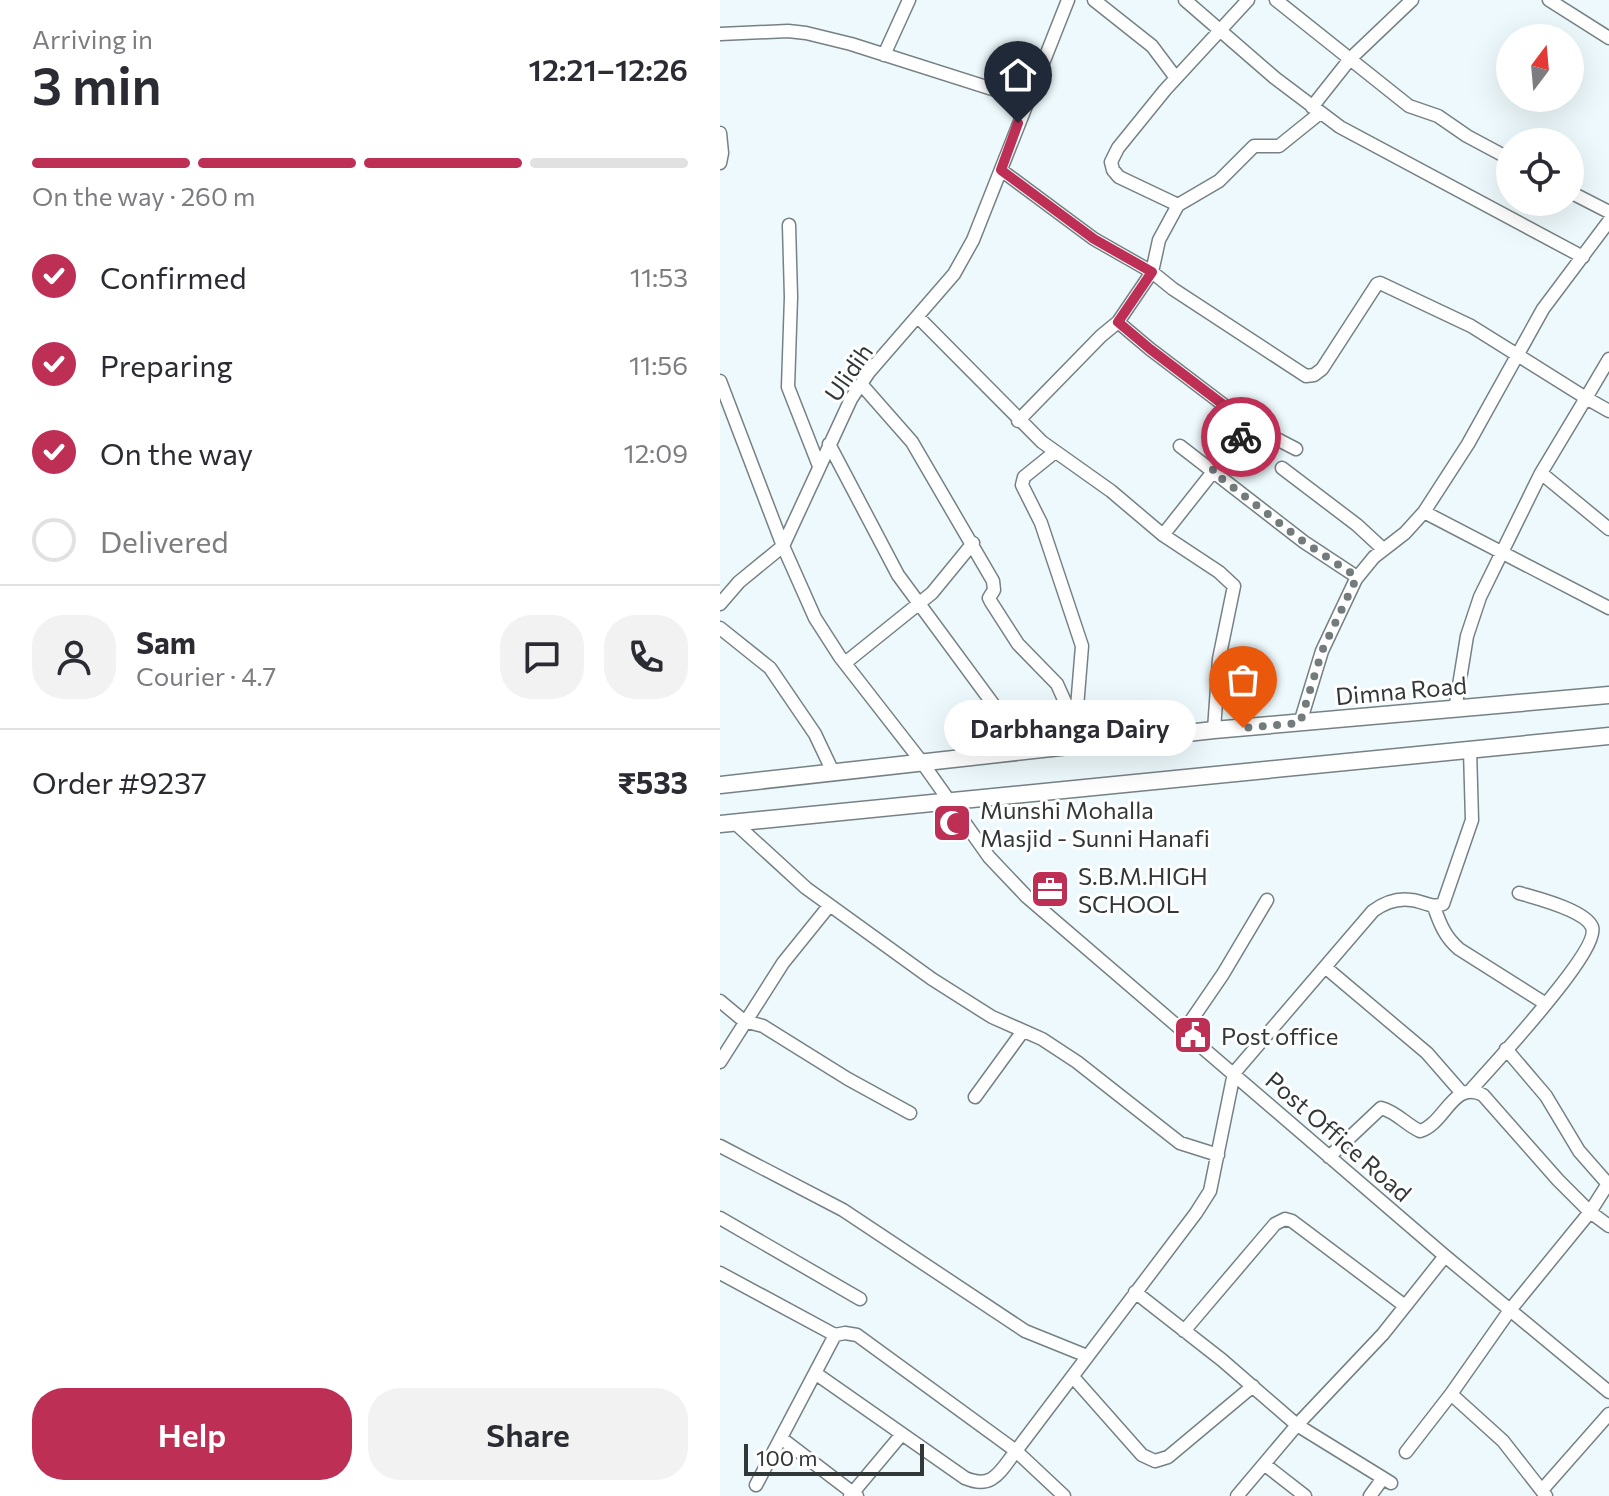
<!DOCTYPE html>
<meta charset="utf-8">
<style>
body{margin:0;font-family:Commissioner,sans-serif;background:#f2f2f3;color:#2b2b33;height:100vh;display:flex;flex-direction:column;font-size:30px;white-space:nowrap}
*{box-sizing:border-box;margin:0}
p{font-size:26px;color:#7c7c81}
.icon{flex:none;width:44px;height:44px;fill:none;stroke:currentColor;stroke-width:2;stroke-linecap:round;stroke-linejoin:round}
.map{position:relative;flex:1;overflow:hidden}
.side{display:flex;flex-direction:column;background:#fff;width:720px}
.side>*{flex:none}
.needle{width:52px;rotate:16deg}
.fabs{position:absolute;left:776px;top:24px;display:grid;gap:16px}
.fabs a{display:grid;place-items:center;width:88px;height:88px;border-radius:50%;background:#fff;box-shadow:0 8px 32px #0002;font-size:40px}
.scale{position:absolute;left:24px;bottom:20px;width:180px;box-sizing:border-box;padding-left:8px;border:4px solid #323738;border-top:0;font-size:22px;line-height:28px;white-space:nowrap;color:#323738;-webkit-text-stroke:6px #fff;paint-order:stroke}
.pin{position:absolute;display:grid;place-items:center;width:68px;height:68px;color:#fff;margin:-82px -34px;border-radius:50% 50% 50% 0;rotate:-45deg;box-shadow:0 0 8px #0007}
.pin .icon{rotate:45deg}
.courier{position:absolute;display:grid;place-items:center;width:80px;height:80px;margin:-40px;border:6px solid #be2f56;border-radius:50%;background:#fff;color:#222;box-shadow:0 2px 10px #0007}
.bubble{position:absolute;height:56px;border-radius:28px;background:#fff;box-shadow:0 8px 32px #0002;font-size:26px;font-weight:600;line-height:56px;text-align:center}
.headline em{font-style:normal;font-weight:600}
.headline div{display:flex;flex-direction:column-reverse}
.headline{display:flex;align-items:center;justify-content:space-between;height:136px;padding:0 32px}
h1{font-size:52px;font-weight:600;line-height:60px}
.bar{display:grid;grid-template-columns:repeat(4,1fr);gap:12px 8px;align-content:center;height:96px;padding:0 32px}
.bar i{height:10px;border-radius:6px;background:#e1e1e2}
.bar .active{background:#be2f56}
.bar p{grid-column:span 4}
.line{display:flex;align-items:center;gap:20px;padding:0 32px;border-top:2px solid #e1e1e2}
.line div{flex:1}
.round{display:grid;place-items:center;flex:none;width:84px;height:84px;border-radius:32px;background:#f2f2f3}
ol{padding:0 32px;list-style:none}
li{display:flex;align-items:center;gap:24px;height:88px}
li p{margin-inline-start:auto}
li .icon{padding:8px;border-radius:50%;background:#be2f56;color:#fff;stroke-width:4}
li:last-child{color:#7c7c81}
li i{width:44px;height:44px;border:4px solid #e1e1e2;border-radius:50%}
.primary-button{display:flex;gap:16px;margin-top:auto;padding:16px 32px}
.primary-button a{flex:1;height:92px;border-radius:32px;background:#be2f56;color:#fff;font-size:32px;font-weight:600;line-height:92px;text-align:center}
.primary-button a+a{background:#f2f2f3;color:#2b2b33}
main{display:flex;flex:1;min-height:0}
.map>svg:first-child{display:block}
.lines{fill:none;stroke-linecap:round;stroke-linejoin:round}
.minor-casing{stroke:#768184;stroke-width:15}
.tertiary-casing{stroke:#768184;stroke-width:19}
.minor{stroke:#fff;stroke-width:12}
.tertiary{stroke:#fff;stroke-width:16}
.done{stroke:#737b7d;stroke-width:8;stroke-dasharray:0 14.4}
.route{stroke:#be2f56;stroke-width:10}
.labels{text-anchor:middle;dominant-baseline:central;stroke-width:6;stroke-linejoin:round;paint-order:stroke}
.street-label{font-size:24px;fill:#323738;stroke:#fff}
.poi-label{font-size:24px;fill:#323738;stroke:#fff;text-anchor:start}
</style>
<main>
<section class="side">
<div class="headline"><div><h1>3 min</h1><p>Arriving in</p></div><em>12:21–12:26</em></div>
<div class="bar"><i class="active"></i><i class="active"></i><i class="active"></i><i></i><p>On the way · 260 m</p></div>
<ol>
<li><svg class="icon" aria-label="check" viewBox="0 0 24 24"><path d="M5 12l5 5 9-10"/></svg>Confirmed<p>11:53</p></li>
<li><svg class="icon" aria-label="check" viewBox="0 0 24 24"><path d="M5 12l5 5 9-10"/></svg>Preparing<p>11:56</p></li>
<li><svg class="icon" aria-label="check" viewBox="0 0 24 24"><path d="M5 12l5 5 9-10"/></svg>On the way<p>12:09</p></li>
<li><i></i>Delivered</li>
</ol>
<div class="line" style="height:144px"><a class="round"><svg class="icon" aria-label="person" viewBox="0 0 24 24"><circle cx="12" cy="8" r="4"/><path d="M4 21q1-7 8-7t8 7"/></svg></a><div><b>Sam</b><p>Courier · 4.7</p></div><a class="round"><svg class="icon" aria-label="chat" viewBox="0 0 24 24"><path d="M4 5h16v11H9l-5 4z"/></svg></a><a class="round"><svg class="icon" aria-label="phone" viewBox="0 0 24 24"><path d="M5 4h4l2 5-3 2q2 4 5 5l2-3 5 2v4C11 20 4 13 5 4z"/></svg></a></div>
<div class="line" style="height:104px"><div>Order #9237</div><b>₹533</b></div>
<div class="primary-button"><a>Help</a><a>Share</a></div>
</section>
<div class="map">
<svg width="889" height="1496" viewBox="0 0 889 1496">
<rect width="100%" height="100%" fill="#edf9fc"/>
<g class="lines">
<defs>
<path id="minor" d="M 348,0 L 253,240 L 234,274 L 149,372 L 131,399 L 63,546 L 95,618 L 120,657 L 201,761 L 269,857 L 307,897 L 725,1256 L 889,1392
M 374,0 L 432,46 L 456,78
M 465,0 L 555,78 L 620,127 L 863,257
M 556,0 L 689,106 L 718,116 L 747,136 L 790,159
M 829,0 L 889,38
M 0,34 L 68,31 L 86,33 L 131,44 L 307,100
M 164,55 L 189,0
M 592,107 L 630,59 L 692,0
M 0,133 L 2,153 L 0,163
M 281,170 L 374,239 L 432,272 L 453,289 L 586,376 L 594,375 L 602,369 L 657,284 L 660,283 L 751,326 L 866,398 L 821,473 L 760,597 L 747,636 L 735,710
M 850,192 L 889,212
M 458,205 L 399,177 L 393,170 L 391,162 L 398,148 L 445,90 L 528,0
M 69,225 L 71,297 L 68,387 L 99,466
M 199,318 L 322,442 L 391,491 L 443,535 L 499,572 L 514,586 L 499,659 L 494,730
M 398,322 L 430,349 L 530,425 L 576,449
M 889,359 L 866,398 L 889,411
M 0,381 L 63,546 L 19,582 L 0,604
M 141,384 L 192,442 L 273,581 L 274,590 L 269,598 L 271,602 L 298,644 L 337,684 L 354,722
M 298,421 L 381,336 L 398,322 L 432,272 L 439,240 L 458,205 L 499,181 L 534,146 L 559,146 L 600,113
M 109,444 L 178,575 L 307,750
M 460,446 L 584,542 L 634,575 L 636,579 L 602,651 L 580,723
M 335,452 L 304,477 L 302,485 L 321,523 L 362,646 L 354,744
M 562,468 L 637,525 L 663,549
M 821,473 L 889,529
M 704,512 L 889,608
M 443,535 L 530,425
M 636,579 L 654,557 L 685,533 L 704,512 L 748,444 L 823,309 L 889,221
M 0,628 L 50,668 L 95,734 L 113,772
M 125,663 L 212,593 L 253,543
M 15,823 L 86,888 L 212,979 L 272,1017 L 322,1039 L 357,1062 L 460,1143 L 498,1155
M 714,907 C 720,924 725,937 739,949 L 826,1004
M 605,967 L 707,1053 L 741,1092
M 0,1001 L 24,1021 L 43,1026 L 128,1079 L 190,1113
M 464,1031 L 503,974 L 547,900
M 786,1049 L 826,1096 L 859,1151 L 888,1184
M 0,1062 L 63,963 L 109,906
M 751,1090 C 770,1068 881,950 872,927 C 865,910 816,898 799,893
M 255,1097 L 303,1031
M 0,1146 L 123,1210 L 305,1331 L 367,1356
M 609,1157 L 661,1108 C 677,1112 686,1125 700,1131 C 725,1124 733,1079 763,1095 L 838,1180 L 870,1212 L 889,1182
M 0,1218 L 140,1299
M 0,1273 L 115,1335 L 95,1373 L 245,1478 C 273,1490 280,1471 296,1451 L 137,1335 L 125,1333 L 115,1335
M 415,1292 L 502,1360 L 577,1425 L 671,1483
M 464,1331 L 555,1224 L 565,1219 L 572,1221 L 685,1306
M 353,1377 L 422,1455 L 435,1461 L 448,1457 L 533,1386
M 731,1394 L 783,1441 L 826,1496
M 61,1438 L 137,1496
M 686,1452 L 731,1394 L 790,1310 L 870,1212 L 889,1226
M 544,1464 L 585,1496
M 36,1485 L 95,1373
M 822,1490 L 889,1414
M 130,1496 L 182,1434
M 344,1496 L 296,1451 L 476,1213 L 490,1191 L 514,1073 L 653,911 C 664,903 677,898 691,900 C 703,901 712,909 723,904 L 752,820 L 750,750
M 517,1496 L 577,1425 L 663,1334 L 725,1256
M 650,1496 L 663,1478"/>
<path id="tertiary" d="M 0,785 L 494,730 L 889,695
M 0,824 L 889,736"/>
</defs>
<use href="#minor" class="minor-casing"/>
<use href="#tertiary" class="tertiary-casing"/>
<use href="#minor" class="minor"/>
<use href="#tertiary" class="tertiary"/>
</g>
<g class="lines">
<path class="done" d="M 521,437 L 492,471 L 584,542 L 634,575 L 636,579 L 602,651 L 580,723 L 523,728"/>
<path class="route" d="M 298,123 L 281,170 L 374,239 L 432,272 L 398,322 L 430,349 L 530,425 L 521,437"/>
</g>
<defs>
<symbol id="mosque-square" viewBox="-11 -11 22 22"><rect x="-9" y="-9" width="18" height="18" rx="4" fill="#be2f56" stroke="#fff"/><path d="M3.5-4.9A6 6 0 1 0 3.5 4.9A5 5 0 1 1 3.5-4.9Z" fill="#fff"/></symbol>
<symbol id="office-square" viewBox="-11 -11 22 22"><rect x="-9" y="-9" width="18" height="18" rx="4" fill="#be2f56" stroke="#fff"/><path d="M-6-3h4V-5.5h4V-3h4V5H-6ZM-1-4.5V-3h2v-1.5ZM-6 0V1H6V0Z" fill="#fff"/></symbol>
<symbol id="civic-square" viewBox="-11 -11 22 22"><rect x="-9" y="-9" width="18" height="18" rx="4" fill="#be2f56" stroke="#fff"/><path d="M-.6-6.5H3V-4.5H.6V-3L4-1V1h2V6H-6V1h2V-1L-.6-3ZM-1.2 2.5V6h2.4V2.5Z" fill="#fff"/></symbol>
</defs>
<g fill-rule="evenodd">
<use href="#mosque-square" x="210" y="801" width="44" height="44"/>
<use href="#office-square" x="308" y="867" width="44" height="44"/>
<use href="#civic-square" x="451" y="1013" width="44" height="44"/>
</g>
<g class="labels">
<g class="street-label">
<text transform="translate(128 372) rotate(-55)">Ulidih</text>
<text transform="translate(681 690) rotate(-5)">Dimna Road</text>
<text transform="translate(619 1136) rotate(41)">Post Office Road</text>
</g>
<g class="poi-label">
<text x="260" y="809">Munshi Mohalla<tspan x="260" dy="28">Masjid - Sunni Hanafi</tspan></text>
<text x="358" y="875">S.B.M.HIGH<tspan x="358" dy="28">SCHOOL</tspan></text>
<text x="501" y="1035">Post office</text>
</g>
</g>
</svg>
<div class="fabs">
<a><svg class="needle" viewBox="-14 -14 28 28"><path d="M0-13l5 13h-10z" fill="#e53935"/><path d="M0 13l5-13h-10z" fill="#7c7c81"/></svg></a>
<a><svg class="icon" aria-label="locate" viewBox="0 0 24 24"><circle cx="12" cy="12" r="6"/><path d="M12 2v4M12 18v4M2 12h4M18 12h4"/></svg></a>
</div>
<div class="scale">100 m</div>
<div class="pin" style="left:523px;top:728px;background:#ea580c"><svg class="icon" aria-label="bag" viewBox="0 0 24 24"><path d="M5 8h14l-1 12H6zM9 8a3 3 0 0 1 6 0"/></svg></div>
<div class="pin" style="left:298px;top:123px;background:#1f2937"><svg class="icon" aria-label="home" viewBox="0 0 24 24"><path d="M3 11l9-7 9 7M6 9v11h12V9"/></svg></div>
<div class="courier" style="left:521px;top:437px"><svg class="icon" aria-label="bike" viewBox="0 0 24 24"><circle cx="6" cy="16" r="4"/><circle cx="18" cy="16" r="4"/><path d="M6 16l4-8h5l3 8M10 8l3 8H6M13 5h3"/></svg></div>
<div class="bubble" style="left:224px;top:700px;width:252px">Darbhanga Dairy</div>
</div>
</main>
